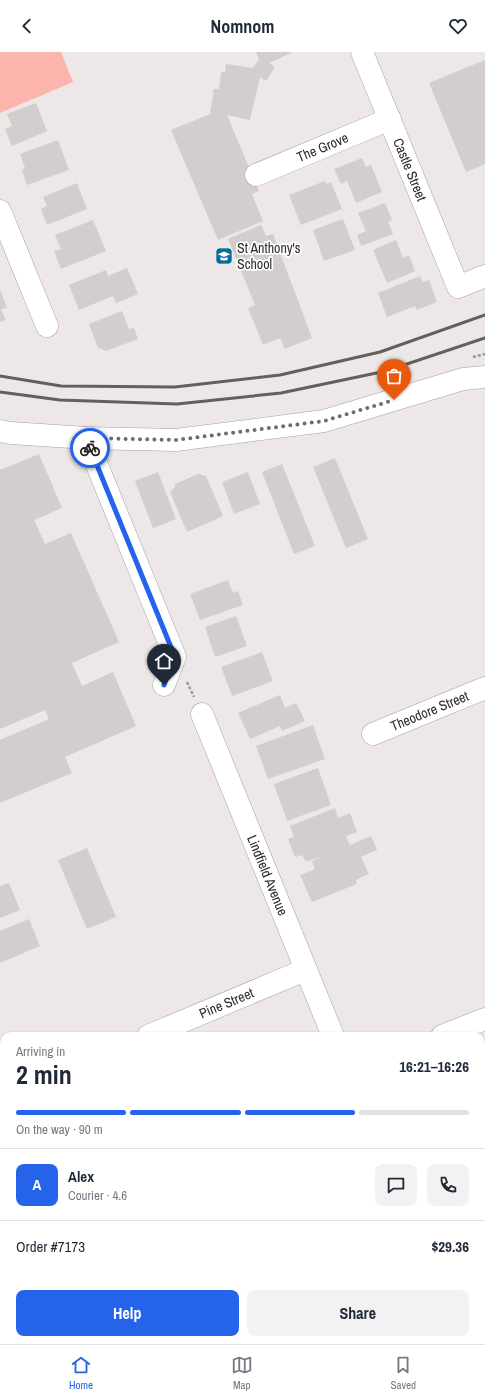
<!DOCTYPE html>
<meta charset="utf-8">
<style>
body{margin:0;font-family:"Archivo Narrow",sans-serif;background:#f2f2f3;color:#1f2937;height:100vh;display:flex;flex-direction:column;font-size:15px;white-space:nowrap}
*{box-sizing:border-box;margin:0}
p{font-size:13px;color:#747a83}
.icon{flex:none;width:22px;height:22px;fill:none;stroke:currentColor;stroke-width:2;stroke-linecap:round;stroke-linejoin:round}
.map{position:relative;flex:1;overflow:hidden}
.drawer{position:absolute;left:0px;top:980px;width:485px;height:312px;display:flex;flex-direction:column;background:#fff;border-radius:12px 12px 0 0;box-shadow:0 1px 3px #0004}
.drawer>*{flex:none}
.pin{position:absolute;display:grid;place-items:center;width:34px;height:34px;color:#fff;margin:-41px -17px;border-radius:50% 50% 50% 0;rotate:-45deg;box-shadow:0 0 4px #0007}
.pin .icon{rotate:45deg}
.courier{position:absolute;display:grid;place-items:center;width:40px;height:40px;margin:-20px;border:3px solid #2563eb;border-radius:50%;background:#fff;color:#222;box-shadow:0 1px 5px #0007}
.summary em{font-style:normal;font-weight:800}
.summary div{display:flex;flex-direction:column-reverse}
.summary{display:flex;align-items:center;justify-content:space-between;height:68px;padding:0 16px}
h1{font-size:26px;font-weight:800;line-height:30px}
.bar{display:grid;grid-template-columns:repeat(4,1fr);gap:6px 4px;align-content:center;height:48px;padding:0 16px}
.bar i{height:5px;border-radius:3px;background:#e0e1e3}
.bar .selected{background:#2563eb}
.bar p{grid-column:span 4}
.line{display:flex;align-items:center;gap:10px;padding:0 16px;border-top:1px solid #e0e1e3}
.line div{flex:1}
.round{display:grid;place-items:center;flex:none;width:42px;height:42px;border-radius:8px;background:#f2f2f3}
.primary-button{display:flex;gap:8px;margin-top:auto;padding:8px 16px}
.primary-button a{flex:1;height:46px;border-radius:8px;background:#2563eb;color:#fff;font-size:16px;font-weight:800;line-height:46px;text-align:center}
.primary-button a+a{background:#f2f2f3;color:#1f2937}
header{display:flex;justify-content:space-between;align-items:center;height:52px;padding:0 16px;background:#fff;font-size:18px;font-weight:800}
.dock{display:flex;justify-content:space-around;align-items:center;height:56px;border-top:1px solid #e0e1e3;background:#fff;font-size:11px;color:#747a83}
.dock a{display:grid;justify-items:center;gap:2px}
.dock .selected{color:#2563eb}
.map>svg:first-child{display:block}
.green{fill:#fcb5ad}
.building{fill:#d3cdcd}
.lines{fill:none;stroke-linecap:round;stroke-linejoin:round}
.street-casing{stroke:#a5a09f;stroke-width:23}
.path{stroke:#9d9999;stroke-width:2.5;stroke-dasharray:3 2;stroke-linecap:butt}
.street{stroke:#fff;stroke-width:22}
.rail{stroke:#625f5f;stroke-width:3}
.done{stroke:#716d6d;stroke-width:4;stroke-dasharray:0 7.2}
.route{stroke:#2563eb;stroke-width:5}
.labels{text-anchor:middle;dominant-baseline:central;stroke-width:3.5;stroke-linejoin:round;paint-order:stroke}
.street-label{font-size:14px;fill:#2e2c2c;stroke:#fff}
.poi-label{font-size:14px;fill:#2e2c2c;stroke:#fff;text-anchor:start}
</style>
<header><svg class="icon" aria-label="back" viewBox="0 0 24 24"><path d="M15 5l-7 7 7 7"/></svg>Nomnom<svg class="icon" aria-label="heart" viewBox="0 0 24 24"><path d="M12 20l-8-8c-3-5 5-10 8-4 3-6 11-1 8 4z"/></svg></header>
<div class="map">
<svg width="485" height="1292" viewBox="0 0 485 1292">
<rect width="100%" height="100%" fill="#ede7e7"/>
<path class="green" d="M 0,0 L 61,0 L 73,30 L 0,61 Z"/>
<path class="building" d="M 256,0 L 293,0 L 269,11 L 275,15 L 266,29 L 260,25 L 250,68 L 227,63 L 259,139 L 252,142 L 263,169 L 218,188 L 171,78 L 210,62 L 214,37 L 219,37 L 221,20 L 225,20 L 226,12 L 253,16 L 259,7 Z
M 485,8 L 485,112 L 466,120 L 429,31 Z
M 36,51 L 47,79 L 12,94 L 5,77 L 12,74 L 7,62 Z
M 58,88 L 69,118 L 27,133 L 22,118 L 25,116 L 20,102 Z
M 362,106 L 366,115 L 371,113 L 382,140 L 356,151 L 347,129 L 341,132 L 334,117 Z
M 325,129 L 327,132 L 331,130 L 342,157 L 301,173 L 289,143 Z
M 77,131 L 87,157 L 47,173 L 41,157 L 47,154 L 43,145 Z
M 385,151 L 392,168 L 388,170 L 393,182 L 361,194 L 357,183 L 366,179 L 358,161 Z
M 343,167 L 355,198 L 324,209 L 313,178 Z
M 93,168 L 106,199 L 61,217 L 54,199 L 61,197 L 55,183 Z
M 261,173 L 266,184 L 273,182 L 312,286 L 285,297 L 280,286 L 263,293 L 248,256 L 255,253 L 228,187 Z
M 396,188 L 403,206 L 409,203 L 415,219 L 387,231 L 373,198 Z
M 127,216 L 138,242 L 116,251 L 113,244 L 79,258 L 69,233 L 106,218 L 108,224 Z
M 420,224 L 423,230 L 429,228 L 437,250 L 417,258 L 415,254 L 387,265 L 378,241 Z
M 0,238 L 7,256 L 1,257 L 6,268 L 0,270 Z
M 122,259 L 129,277 L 134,276 L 138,287 L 106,299 L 98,296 L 89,272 Z
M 39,402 L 62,456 L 34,468 L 45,492 L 71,481 L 119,590 L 72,611 L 82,634 L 113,620 L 136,674 L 65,705 L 72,721 L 0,751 L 0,688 L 49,667 L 45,658 L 0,677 L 0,418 Z
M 335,406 L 368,487 L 346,496 L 313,415 Z
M 282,412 L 315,494 L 294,502 L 262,420 Z
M 158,420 L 176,467 L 153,476 L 135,429 Z
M 248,420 L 260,452 L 234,462 L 222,430 Z
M 198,422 L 206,424 L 223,464 L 187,480 L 170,440 L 175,435 L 175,432 Z
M 228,528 L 233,541 L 238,539 L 243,553 L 200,568 L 190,542 Z
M 236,564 L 247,594 L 215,605 L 205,575 Z
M 262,600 L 273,629 L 232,644 L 221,615 Z
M 280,643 L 285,656 L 296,651 L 305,669 L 282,679 L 280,674 L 250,687 L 238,661 Z
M 313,673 L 325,707 L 268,727 L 256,694 Z
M 318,716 L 331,753 L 287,769 L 274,732 Z
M 335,756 L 338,766 L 350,761 L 357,780 L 346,784 L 350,793 L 371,784 L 377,798 L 361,805 L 369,822 L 356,828 L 357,832 L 312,850 L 300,823 L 315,817 L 312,809 L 325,803 L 306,810 L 302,803 L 295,805 L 288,787 L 294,785 L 290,774 Z
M 87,796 L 116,865 L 87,877 L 58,808 Z
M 9,831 L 20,858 L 0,866 L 0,834 Z
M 29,867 L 40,894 L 0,911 L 0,879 Z
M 4,1172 L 4,1213 L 0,1215 L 0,1174 Z
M 4,1217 L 4,1242 L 0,1232 L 0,1218 Z"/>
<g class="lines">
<defs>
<g id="street">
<path id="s1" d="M 362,0 L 458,235 L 485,224"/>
<path id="s2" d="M 256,123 L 390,67"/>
<path d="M 0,159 L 47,274"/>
<path d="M 0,379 L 11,381 L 86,386 L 176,388 L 324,369 L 463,327 L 485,325"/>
<path d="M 86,386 L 175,605 L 164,633"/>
<path id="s3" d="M 202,662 L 333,984"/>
<path id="s4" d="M 373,682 L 485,636"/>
<path id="s5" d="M 148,984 L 305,918"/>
<path d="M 442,984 L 485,967"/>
<path d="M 0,1046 L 4,1044"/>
<path d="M 457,1288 L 458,1292"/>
</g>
</defs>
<use href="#street" class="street-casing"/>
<path class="path" d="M 473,305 L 485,302
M 187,630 L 194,645"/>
<use href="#street" class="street"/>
<path class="rail" d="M 0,324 L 61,334 L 175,335 L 280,323 L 380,300 L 485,263
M 0,340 L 60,348 L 177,352 L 281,341 L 386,319 L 485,286"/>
</g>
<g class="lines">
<path class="done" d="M 90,396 L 86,386 L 176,388 L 324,369 L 394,348"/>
<path class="route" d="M 90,396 L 175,605 L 164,633"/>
</g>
<defs>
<symbol id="school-square" viewBox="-11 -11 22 22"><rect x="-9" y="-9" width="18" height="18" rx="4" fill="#0a6c9a" stroke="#fff"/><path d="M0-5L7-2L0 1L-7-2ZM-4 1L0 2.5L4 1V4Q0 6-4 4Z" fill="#fff"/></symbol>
</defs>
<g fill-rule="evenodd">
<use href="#school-square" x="214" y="194" width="20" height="20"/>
</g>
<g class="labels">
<g class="street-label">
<text stroke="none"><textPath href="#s2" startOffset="72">The Grove</textPath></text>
<text stroke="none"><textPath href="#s1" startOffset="127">Castle Street</textPath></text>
<text stroke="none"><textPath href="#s4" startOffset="61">Theodore Street</textPath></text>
<text stroke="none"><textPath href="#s3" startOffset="174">Lindfield Avenue</textPath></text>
<text stroke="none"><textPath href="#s5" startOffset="85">Pine Street</textPath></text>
</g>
<g class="poi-label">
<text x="237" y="196">St Anthony's<tspan x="237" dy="16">School</tspan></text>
</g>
</g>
</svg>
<div class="pin" style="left:394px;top:348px;background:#ea580c"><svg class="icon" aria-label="bag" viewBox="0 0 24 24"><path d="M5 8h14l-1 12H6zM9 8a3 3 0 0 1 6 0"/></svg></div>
<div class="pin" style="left:164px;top:633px;background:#1f2937"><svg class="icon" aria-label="home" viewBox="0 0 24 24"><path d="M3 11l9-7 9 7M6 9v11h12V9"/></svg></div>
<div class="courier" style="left:90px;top:396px"><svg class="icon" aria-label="bike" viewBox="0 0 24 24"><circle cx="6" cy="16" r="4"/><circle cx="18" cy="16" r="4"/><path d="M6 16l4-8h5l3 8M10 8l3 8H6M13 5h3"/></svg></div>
<section class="drawer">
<div class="summary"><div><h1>2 min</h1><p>Arriving in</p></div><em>16:21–16:26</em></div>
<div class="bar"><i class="selected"></i><i class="selected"></i><i class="selected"></i><i></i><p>On the way · 90 m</p></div>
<div class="line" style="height:72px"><b class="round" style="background:#2563eb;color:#fff">A</b><div><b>Alex</b><p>Courier · 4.6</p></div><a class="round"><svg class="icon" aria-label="chat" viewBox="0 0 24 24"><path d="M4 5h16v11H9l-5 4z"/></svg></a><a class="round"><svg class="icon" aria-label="phone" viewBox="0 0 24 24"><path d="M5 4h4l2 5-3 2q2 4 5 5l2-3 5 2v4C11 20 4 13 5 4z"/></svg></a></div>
<div class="line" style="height:52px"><div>Order #7173</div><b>$29.36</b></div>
<div class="primary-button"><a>Help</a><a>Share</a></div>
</section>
</div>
<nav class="dock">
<a class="selected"><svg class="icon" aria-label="home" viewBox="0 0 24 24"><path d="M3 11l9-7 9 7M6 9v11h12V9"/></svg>Home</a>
<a><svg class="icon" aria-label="map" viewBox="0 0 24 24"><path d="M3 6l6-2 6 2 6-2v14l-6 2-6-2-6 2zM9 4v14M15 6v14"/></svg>Map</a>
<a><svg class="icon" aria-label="saved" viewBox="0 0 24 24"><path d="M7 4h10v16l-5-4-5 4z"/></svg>Saved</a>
</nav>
